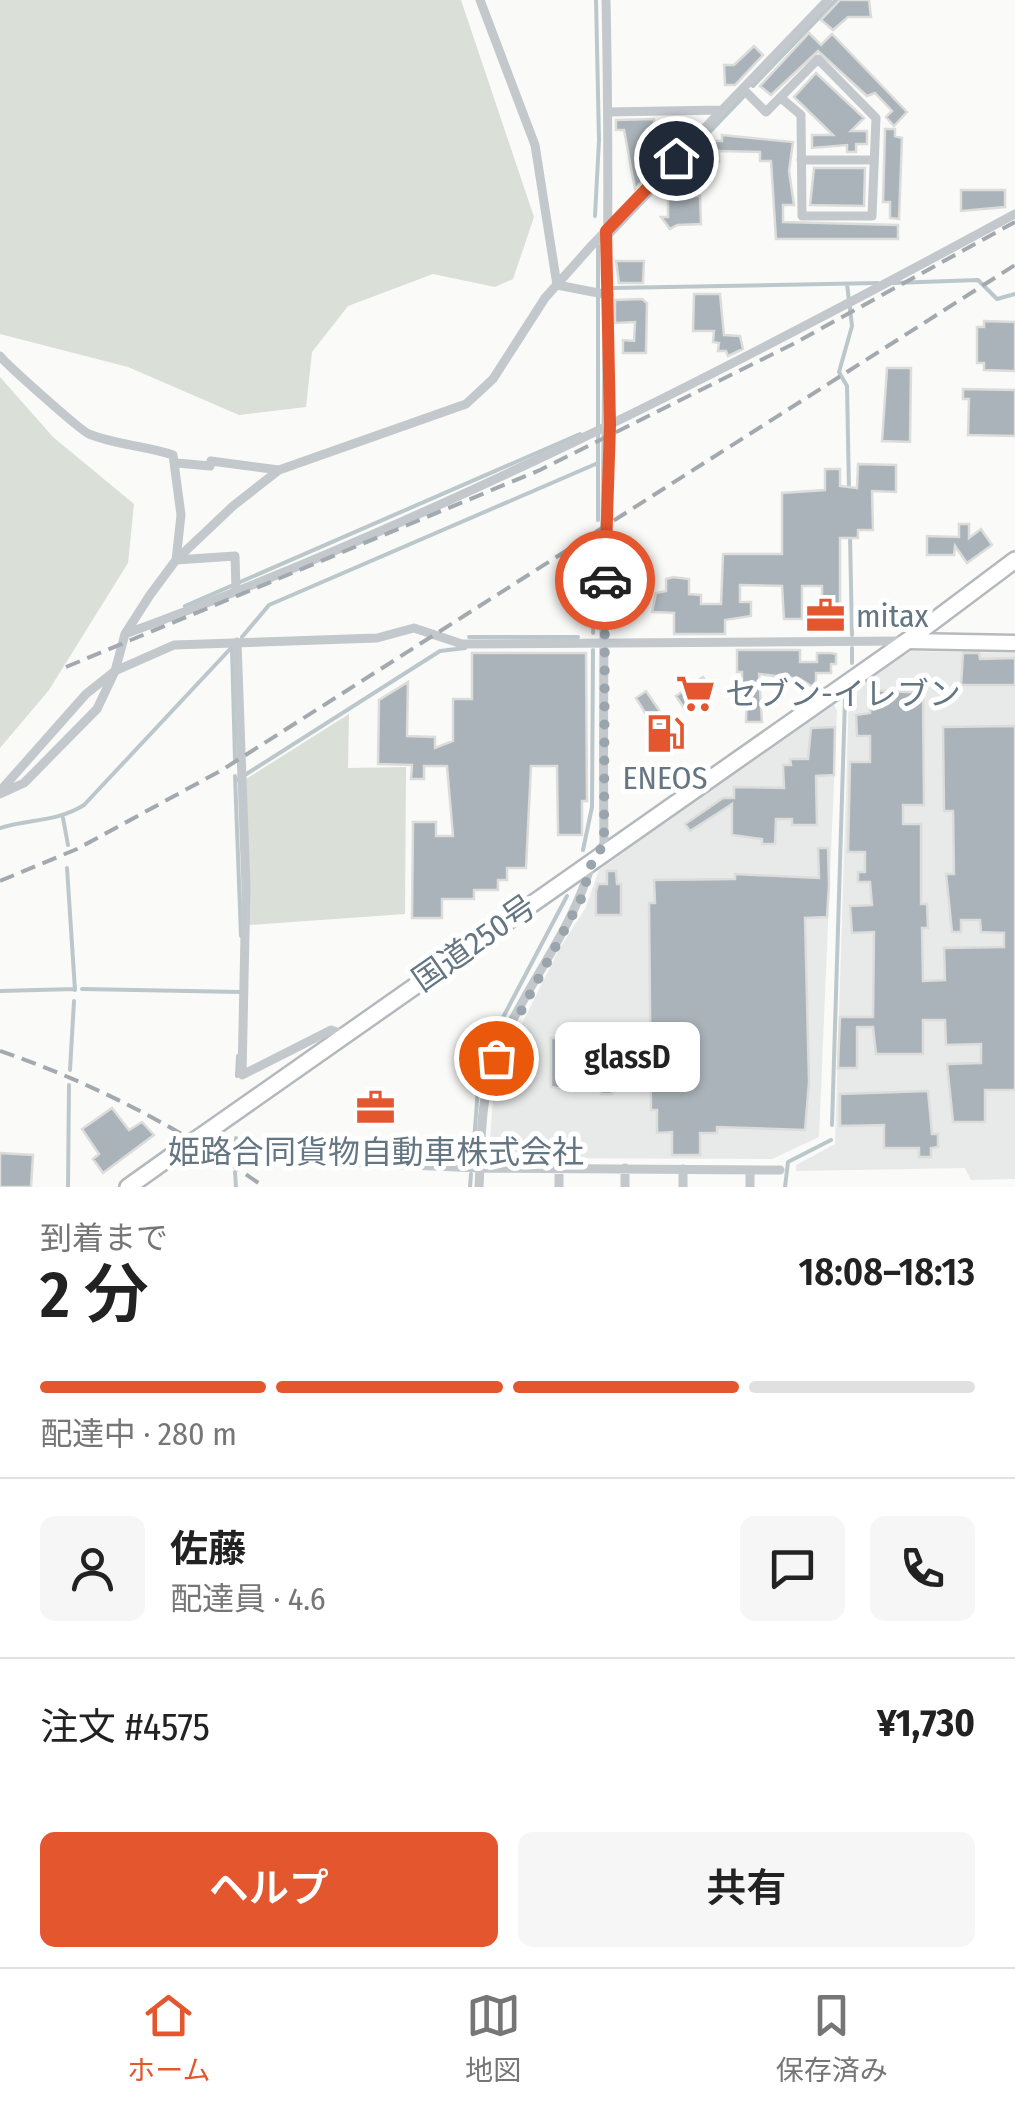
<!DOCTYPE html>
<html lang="ja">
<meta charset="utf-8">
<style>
body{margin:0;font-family:"Fira Sans Condensed","Noto Sans JP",sans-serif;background:#f6f6f6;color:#222;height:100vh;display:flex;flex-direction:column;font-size:38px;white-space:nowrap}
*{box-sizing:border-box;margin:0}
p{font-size:32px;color:#767676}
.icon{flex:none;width:55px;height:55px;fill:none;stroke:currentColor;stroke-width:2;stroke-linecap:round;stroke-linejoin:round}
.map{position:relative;height:1187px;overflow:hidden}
.sheet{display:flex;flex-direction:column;background:#fff;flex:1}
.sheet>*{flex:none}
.pin{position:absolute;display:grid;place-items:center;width:85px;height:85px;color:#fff;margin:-42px;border:5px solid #fff;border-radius:50%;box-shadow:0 2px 10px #0007}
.courier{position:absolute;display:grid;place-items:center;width:100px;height:100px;margin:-50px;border:8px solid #e4572e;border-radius:50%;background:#fff;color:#222;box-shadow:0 2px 12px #0007}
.bubble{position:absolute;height:70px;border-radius:15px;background:#fff;box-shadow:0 2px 8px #0004;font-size:32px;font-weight:600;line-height:70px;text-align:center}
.headline em{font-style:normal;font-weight:600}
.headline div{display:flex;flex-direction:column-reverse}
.headline{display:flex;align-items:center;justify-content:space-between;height:170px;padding:0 40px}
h1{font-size:65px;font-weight:600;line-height:75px}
.bar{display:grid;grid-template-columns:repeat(4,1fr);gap:15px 10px;align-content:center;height:120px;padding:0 40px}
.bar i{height:12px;border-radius:8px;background:#e0e0e0}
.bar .active{background:#e4572e}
.bar p{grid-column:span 4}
.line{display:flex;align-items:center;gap:25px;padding:0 40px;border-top:2px solid #e0e0e0}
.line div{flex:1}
.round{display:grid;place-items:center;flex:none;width:105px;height:105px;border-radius:15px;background:#f6f6f6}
.action{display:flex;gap:20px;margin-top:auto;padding:20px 40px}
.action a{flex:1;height:115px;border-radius:15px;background:#e4572e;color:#fff;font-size:40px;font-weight:600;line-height:115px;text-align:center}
.action a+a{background:#f6f6f6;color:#222}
.tab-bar{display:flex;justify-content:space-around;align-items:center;height:140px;border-top:2px solid #e0e0e0;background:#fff;font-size:28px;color:#767676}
.tab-bar a{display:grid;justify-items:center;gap:5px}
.tab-bar .active{color:#e4572e}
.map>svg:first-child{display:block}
.built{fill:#e8e9e9}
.green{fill:#dadfd7}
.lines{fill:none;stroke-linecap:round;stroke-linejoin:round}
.stream{stroke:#bbc7cb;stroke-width:4}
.building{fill:#aab3b9;stroke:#dcdcda;stroke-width:2.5}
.primary-casing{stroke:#b5babe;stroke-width:19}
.trunk-casing{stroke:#b4b9bd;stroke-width:20}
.minor{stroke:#c3c8cc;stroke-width:9}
.primary{stroke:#fff;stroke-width:14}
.trunk{stroke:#fff;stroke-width:15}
.rail{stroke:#a2aab0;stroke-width:4;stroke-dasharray:15 8;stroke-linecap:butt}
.trunk-bridge-casing{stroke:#b4b9bd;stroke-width:20;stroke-linecap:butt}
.trunk-bridge{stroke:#fff;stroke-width:15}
.done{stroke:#99a4ac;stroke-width:10;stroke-dasharray:0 18}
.route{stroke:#e4572e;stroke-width:12}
.labels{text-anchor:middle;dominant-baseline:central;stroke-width:10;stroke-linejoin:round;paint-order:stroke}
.poi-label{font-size:32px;fill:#657683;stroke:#fff;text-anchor:start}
.street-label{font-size:32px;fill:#657683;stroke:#fff}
</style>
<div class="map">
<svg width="1015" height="1187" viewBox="0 0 1015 1187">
<rect width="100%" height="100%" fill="#fafaf8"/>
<path class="built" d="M 911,651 L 1015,653 L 1015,1179 L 971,1180 L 965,1168 L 796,1171 L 796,1165 L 835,1144 L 849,692 Z
M 833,702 L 837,711 L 819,1137 L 772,1159 L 489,1158 L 493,1096 L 501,1066 L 558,951 L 585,909 L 599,870 Z"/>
<path class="green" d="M 0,0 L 461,0 L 534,217 L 513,279 L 495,287 L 433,274 L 348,306 L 312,352 L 306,407 L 239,415 L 128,367 L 0,334 Z
M 0,377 L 53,437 L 134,504 L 128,563 L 49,690 L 0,748 Z
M 349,714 L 348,768 L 406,767 L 405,914 L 249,925 L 246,779 Z"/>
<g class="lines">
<path class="stream" d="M 753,86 L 836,0
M 595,216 L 599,140 L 596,0
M 611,235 L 743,97
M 893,283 L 978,280 L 997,299 L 1015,294
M 847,284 L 852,326 L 839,372 L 847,386 L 849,491
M 613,288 L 878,283
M 598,520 L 598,245
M 850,535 L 852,635
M 185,606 L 580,434
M 593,633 L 598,544
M 242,637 L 269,605 L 598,463
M 469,637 L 578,637
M 232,648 L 235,760
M 852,648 L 852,663
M 235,776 L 241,936
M 237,780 L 440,651 L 465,648
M 63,818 L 68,845
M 0,828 C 29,819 57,822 84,805 L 232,647
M 583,850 L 592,807 L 593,650
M 67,868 L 75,990
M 82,989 L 241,992
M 0,991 L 75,989
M 70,1070 L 74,1001
M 237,1076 L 238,1056
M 832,1125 L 845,699
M 473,1155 L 480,1061 L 567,896
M 235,1160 L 236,1138
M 235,1172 L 236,1187
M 68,1187 L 69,1085
M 470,1187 L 471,1174
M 785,1187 L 788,1162 L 831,1140"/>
</g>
<path class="building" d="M 840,0 L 869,0 L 871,17 L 848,17 L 833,30 L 821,20 Z
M 809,33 L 821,45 L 832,34 L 907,112 L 894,126 L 886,117 L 892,111 L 875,93 L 867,96 L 818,51 L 771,95 L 760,86 Z
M 754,46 L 763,55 L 735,85 L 725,85 L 724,65 L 734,65 Z
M 816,73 L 864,118 L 851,131 L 867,131 L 867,144 L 856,144 L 856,152 L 847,152 L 847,145 L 812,148 L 812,135 L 833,135 L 794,97 Z
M 654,119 L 656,143 L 670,143 L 670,153 L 647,155 L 650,173 L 635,189 L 624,130 L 616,130 L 616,120 Z
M 885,129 L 895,129 L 895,136 L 902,138 L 899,219 L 890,218 L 890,202 L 883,202 Z
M 722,135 L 793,142 L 789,171 L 794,205 L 783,205 L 783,222 L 898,225 L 898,239 L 776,239 L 771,161 L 760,161 L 760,152 L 719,151 L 719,162 L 703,162 L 703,181 L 678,180 L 678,169 L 686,169 L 695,150 L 703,150 L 704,141 L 722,141 Z
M 814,168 L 865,168 L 864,206 L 810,205 Z
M 961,190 L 1005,190 L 1005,207 L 961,211 Z
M 668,196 L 700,196 L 701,224 L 677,225 L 670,229 L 661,217 L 668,217 Z
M 616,261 L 644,261 L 643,283 L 619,283 Z
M 694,294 L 720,294 L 724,335 L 740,336 L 743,349 L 728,356 L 726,351 L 718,351 L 719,343 L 713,342 L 714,331 L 693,331 Z
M 642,299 L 647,303 L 646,353 L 623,353 L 623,340 L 634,341 L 635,322 L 615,323 L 615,300 Z
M 984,321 L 1015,322 L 1015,371 L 984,370 L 984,363 L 977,363 L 977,327 L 984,327 Z
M 887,368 L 911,368 L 910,442 L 882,441 Z
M 963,389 L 1015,390 L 1015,436 L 968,435 L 969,399 L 963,399 Z
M 858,464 L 896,465 L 896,492 L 872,491 L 873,530 L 858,530 L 858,538 L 840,538 L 840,625 L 822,625 L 822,586 L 802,586 L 802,619 L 784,619 L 782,586 L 740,585 L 740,602 L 751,602 L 751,616 L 725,620 L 725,634 L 674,634 L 674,613 L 652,612 L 656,593 L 666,591 L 666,579 L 673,577 L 689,579 L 689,594 L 701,595 L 701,604 L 721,604 L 723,554 L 782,554 L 782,493 L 825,490 L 825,469 L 840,469 L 840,486 L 857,488 Z
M 959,524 L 969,524 L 969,538 L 981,529 L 992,545 L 967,563 L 955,546 L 954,555 L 927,555 L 927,536 L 959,537 Z
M 737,650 L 800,650 L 800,662 L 817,662 L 817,653 L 831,653 L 836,654 L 836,664 L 831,664 L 831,673 L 816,673 L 816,689 L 800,679 L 759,674 L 762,722 L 746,722 L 747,688 L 742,688 L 742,672 L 737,672 Z
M 472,653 L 586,653 L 587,801 L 582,801 L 582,835 L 558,835 L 557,766 L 531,766 L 526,868 L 507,868 L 507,880 L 498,880 L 498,890 L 474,890 L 474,899 L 442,899 L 442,918 L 412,918 L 413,822 L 436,822 L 436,836 L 453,836 L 447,766 L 424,766 L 424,779 L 411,779 L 412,765 L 378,764 L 379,700 L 408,682 L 407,736 L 435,737 L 435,748 L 453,741 L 453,699 L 472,699 Z
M 963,653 L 979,653 L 980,659 L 1015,658 L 1015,685 L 961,685 Z
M 703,677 L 712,690 L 697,703 L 700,708 L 686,711 L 676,696 Z
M 871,690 L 923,693 L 924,805 L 903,805 L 903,824 L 921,824 L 921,904 L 927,904 L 928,928 L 922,928 L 923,981 L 945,980 L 944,948 L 1004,947 L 1004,933 L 981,932 L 980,920 L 961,920 L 961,932 L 952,932 L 946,874 L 954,874 L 953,811 L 944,811 L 943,727 L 1015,726 L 1015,1090 L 985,1090 L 985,1122 L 953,1122 L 947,1064 L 981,1063 L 981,1044 L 946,1045 L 945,1020 L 923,1020 L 923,1054 L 876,1054 L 873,1027 L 857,1027 L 857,1068 L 838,1068 L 840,1017 L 873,1017 L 874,932 L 852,933 L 850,906 L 872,905 L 870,882 L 858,882 L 858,872 L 865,872 L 865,852 L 848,852 L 850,762 L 870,762 L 870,736 L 857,736 L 856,715 L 870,713 Z
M 646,691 L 683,745 L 670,754 L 636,698 Z
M 835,727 L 834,775 L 816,776 L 817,825 L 792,825 L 792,819 L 776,819 L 775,844 L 762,844 L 762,839 L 732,835 L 732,804 L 690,831 L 685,824 L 723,798 L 734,798 L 734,787 L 784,788 L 783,765 L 791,765 L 790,759 L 808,759 L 811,728 Z
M 818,848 L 828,848 L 829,885 L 827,917 L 805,918 L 809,1082 L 805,1130 L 717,1127 L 717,1133 L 700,1133 L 700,1155 L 672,1155 L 672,1132 L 657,1133 L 657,1110 L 651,1110 L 649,903 L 655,903 L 654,880 L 735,879 L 735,874 L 819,878 Z
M 607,871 L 616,871 L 617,884 L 621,884 L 621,915 L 596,915 L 596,891 L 598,884 L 607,884 Z
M 587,1032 L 613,1032 L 612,1094 L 601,1094 L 600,1081 L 582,1082 L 567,1090 L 551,1087 L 551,1038 L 587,1038 Z
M 928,1091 L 932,1134 L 938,1134 L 938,1147 L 931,1148 L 931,1157 L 919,1157 L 919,1148 L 884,1148 L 884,1125 L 840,1126 L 840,1094 Z
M 112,1108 L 129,1130 L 142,1122 L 154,1135 L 103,1173 L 93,1159 L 99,1154 L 82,1129 Z
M 0,1153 L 33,1155 L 31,1187 L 0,1187 Z"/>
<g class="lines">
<defs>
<path id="primary" d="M 907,641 L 1015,643"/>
<path id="trunk" d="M 200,1137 L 907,641 L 1015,560
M 128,1187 L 187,1145"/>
</defs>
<use href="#primary" class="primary-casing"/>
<use href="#trunk" class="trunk-casing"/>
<path class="minor" d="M 480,0 L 535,145 L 557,285 L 609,295
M 743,89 L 766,112 L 818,59 L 876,118 L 872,216 L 802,216 L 801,115 L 781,98
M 608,112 L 722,110
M 801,160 L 874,160
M 0,356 C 7,365 81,431 89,434 C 116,445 147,446 173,455 L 181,515 L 176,560 L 235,556 L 236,590
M 177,463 L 210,466 L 211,461 L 279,470
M 125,634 C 434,521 727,370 1015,214
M 237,642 L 246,887 L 242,1075 L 331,1030 L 345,1035
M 1,790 L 86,694 L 115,671 L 174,645 L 377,638 L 414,628 L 462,644 L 904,641
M 0,794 L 24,783 L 97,709 L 115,671 L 125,634 L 150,595 L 176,560 L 233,506 L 279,470 L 466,404 L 493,379 L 545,298 L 593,244 L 828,0
M 599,851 L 604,844 C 601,563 612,281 606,0
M 315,1161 L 480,1168 L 780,1170
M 625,1168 L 625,1187
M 479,1187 C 481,1153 480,1113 489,1079 C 510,1002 570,941 591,864
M 559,1187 L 559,1169
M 683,1187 L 683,1169
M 750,1187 L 750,1170"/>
<use href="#primary" class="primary"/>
<use href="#trunk" class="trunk"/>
<path class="rail" d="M 66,667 L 540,470 L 793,344 L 1015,222
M 0,881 L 77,849 L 222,770 L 1015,265
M 0,1051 C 94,1083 184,1130 264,1187"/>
<defs>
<path id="trunk-bridge" d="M 187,1145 L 200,1137"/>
</defs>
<use href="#trunk-bridge" class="trunk-bridge-casing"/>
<use href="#trunk-bridge" class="trunk-bridge"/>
</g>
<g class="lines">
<path class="done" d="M 496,1058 L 581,899 L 592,862 L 604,844 L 605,580"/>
<path class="route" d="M 605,580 L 610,425 L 606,231 L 676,158"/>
</g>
<defs>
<symbol id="office-bare" viewBox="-9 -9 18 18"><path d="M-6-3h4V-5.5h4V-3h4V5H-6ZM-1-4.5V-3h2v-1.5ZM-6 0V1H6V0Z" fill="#e4572e" stroke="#fff" stroke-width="2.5" paint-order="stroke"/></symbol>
<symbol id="supermarket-bare" viewBox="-9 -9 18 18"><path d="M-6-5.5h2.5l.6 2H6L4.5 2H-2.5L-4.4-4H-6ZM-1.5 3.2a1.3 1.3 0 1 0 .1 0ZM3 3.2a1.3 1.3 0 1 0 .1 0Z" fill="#e4572e" stroke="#fff" stroke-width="2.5" paint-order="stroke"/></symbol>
<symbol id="fuel-bare" viewBox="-9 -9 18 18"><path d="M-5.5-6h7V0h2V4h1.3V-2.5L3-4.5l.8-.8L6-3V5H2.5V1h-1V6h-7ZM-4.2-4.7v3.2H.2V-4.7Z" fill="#e4572e" stroke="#fff" stroke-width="2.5" paint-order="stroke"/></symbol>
</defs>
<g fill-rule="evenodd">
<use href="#office-bare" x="798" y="588" width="55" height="55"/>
<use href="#supermarket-bare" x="668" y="666" width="55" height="55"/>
<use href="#fuel-bare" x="638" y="706" width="55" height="55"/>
<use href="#office-bare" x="348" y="1080" width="55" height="55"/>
</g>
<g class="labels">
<g class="poi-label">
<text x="856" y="616">mitax</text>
<text x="725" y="694">セブン-イレブン</text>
<text x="665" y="778" text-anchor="middle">ENEOS</text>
<text x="376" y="1152" text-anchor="middle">姫路合同貨物自動車株式会社</text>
</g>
<g class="street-label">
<text transform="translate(474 943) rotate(-35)">国道250号</text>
</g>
</g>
</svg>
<div class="pin" style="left:496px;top:1058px;background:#ea580c"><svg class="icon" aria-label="bag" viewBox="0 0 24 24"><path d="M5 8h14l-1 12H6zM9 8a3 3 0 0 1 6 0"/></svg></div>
<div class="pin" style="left:676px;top:158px;background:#1f2937"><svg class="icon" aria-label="home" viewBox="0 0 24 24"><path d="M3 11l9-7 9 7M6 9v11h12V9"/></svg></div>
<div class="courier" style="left:605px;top:580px"><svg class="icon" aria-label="car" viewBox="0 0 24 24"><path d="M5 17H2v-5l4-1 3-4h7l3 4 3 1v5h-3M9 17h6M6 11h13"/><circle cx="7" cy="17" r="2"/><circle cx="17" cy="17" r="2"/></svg></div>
<div class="bubble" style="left:555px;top:1022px;width:145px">glassD</div>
</div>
<section class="sheet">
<div class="headline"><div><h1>2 分</h1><p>到着まで</p></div><em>18:08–18:13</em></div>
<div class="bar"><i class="active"></i><i class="active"></i><i class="active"></i><i></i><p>配達中 · 280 m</p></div>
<div class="line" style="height:180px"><a class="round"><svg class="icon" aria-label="person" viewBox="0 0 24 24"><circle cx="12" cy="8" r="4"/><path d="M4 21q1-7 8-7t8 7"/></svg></a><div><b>佐藤</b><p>配達員 · 4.6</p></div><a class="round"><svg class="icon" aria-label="chat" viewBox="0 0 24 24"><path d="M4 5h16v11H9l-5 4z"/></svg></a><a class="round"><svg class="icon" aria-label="phone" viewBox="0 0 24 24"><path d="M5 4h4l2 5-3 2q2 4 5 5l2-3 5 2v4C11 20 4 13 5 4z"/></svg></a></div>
<div class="line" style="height:130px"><div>注文 #4575</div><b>¥1,730</b></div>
<div class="action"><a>ヘルプ</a><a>共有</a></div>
</section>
<nav class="tab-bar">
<a class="active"><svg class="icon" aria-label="home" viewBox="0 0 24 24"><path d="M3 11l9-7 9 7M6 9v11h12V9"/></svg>ホーム</a>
<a><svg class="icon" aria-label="map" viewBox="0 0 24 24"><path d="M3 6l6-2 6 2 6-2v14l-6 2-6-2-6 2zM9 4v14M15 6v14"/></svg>地図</a>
<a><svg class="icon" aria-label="saved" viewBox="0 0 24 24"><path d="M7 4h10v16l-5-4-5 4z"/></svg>保存済み</a>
</nav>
